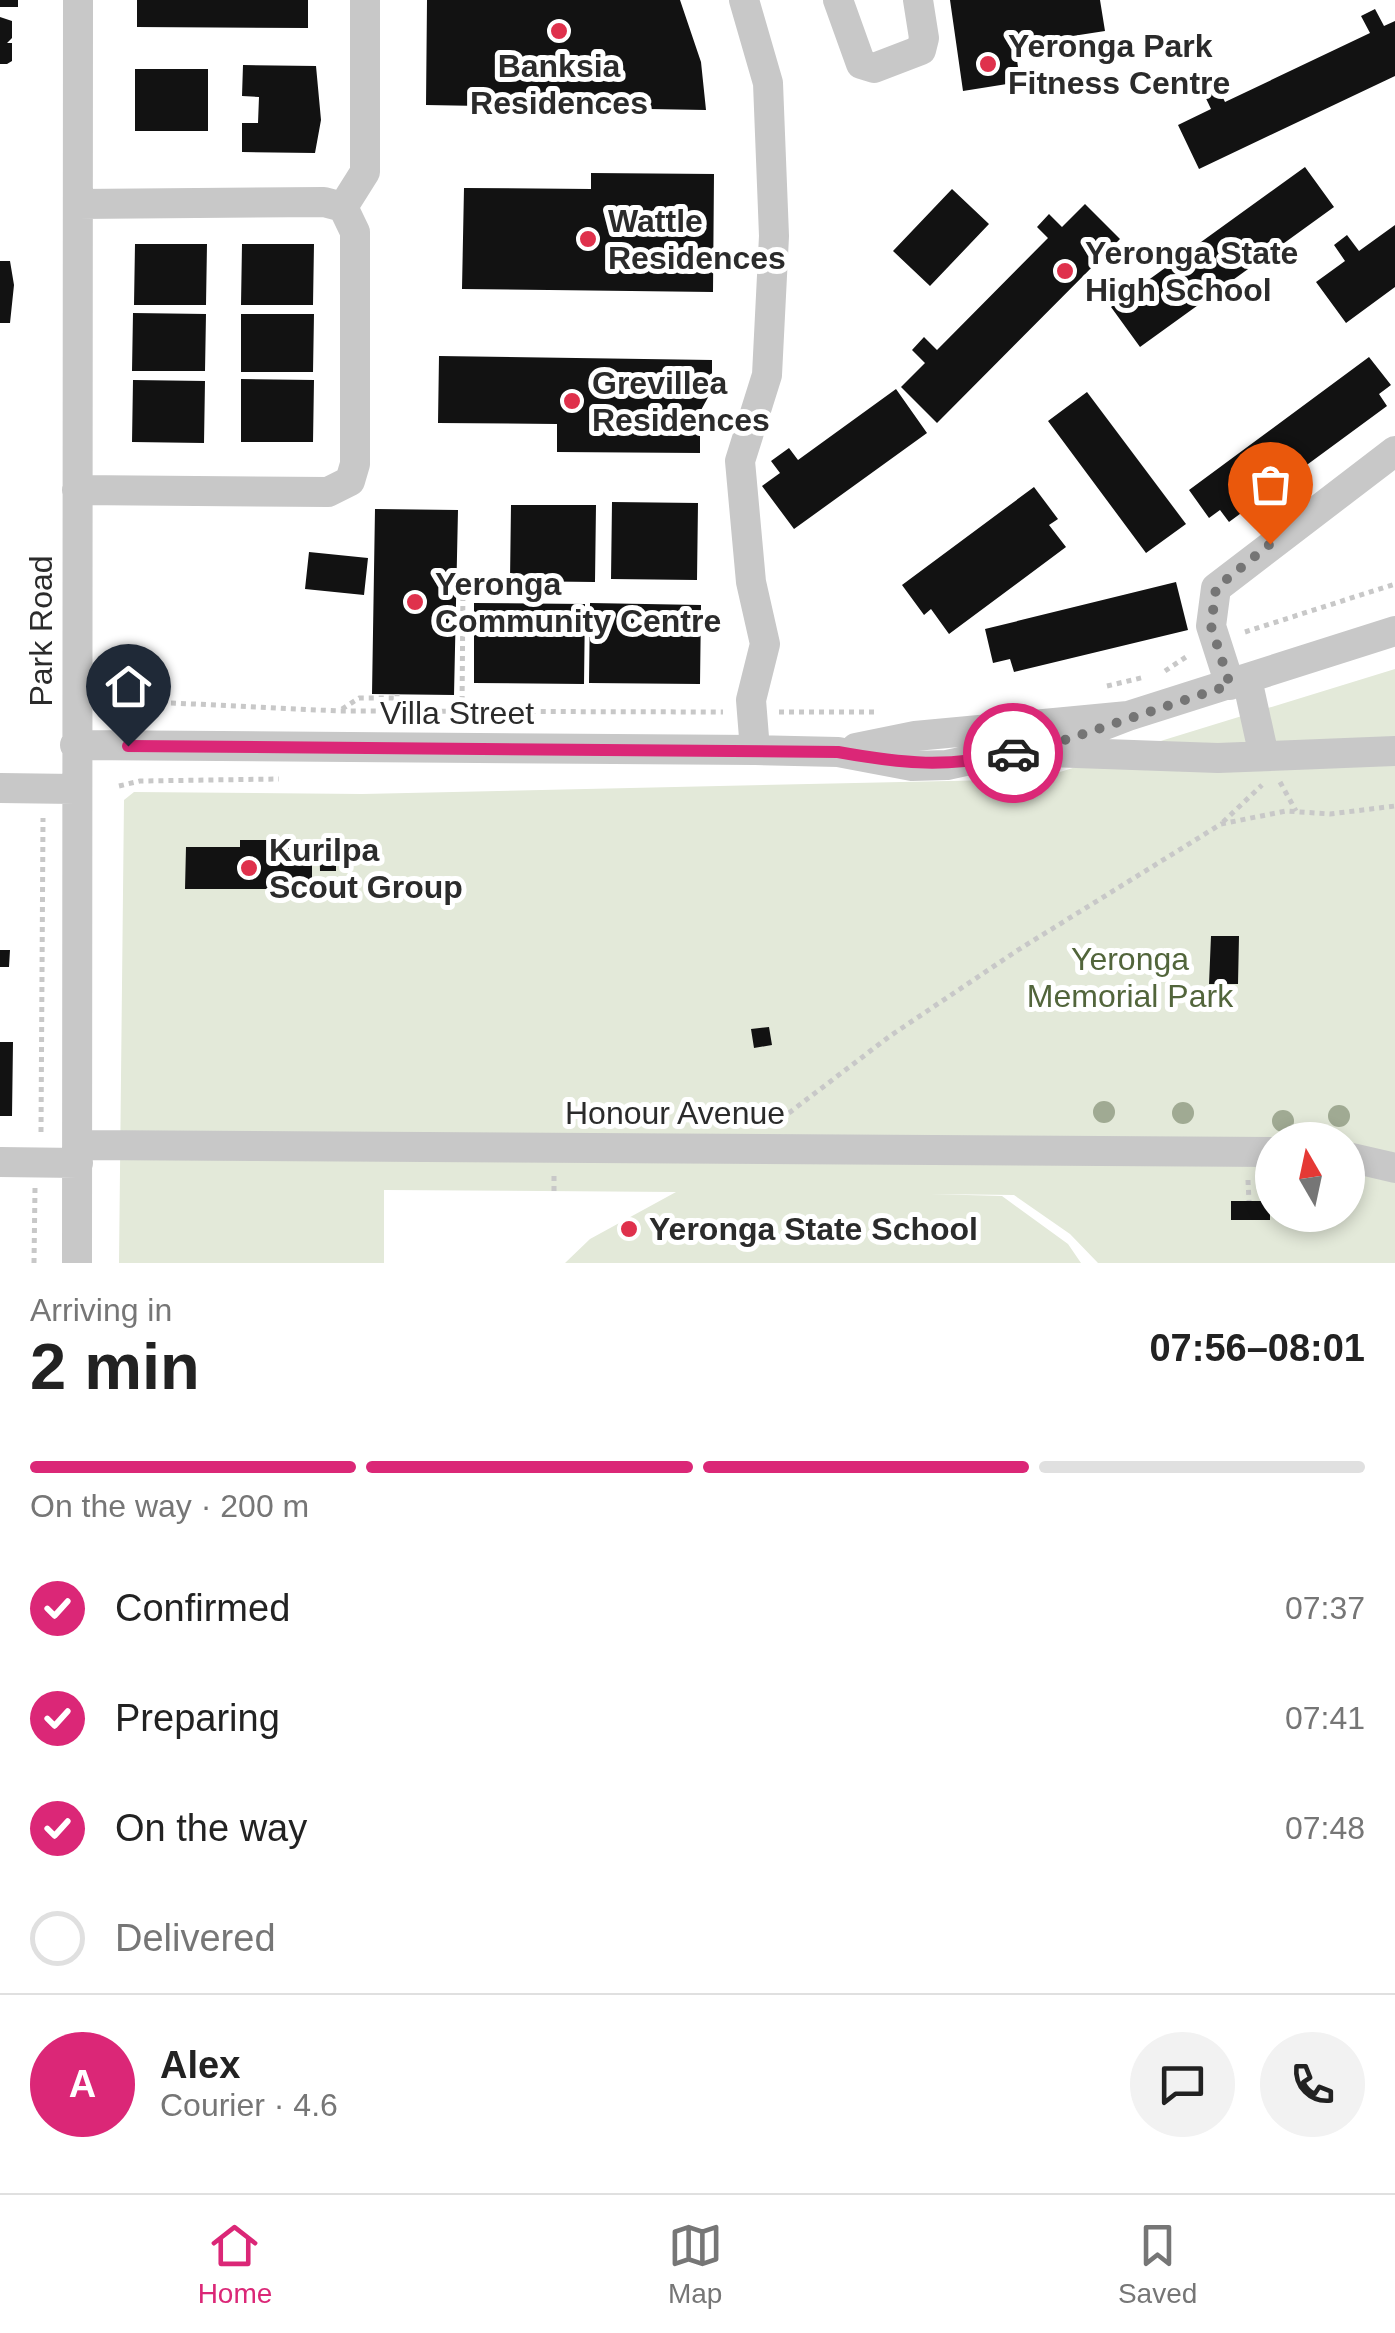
<!DOCTYPE html>
<meta charset="utf-8">
<style>
body{margin:0;font-family:Arial,sans-serif;background:#f2f2f2;color:#222;height:100vh;display:flex;flex-direction:column;font-size:38px;white-space:nowrap}
*{box-sizing:border-box;margin:0}
p{font-size:32px;color:#767676}
.icon{flex:none;width:55px;height:55px;fill:none;stroke:currentColor;stroke-width:2;stroke-linecap:round;stroke-linejoin:round}
.map{position:relative;height:1263px;overflow:hidden}
.details{display:flex;flex-direction:column;background:#fff;flex:1}
.details>*{flex:none}
.needle{width:65px;rotate:351deg}
.controls{position:absolute;left:1255px;top:1122px;display:grid;gap:20px}
.controls a{display:grid;place-items:center;width:110px;height:110px;border-radius:50%;background:#fff;box-shadow:0 5px 15px #0003;font-size:50px}
.pin{position:absolute;display:grid;place-items:center;width:85px;height:85px;color:#fff;margin:-102px -42px;border-radius:50% 50% 50% 0;rotate:-45deg;box-shadow:0 0 10px #0007}
.pin .icon{rotate:45deg}
.courier{position:absolute;display:grid;place-items:center;width:100px;height:100px;margin:-50px;border:8px solid #db2777;border-radius:50%;background:#fff;color:#222;box-shadow:0 2px 12px #0007}
.overview em{font-style:normal;font-weight:600}
.overview div{display:flex;flex-direction:column-reverse}
.overview{display:flex;align-items:center;justify-content:space-between;height:170px;padding:0 30px}
h1{font-size:65px;font-weight:600;line-height:75px}
.bar{display:grid;grid-template-columns:repeat(4,1fr);gap:15px 10px;align-content:center;height:120px;padding:0 30px}
.bar i{height:12px;border-radius:8px;background:#e0e0e0}
.bar .active{background:#db2777}
.bar p{grid-column:span 4}
.line{display:flex;align-items:center;gap:25px;padding:0 30px;border-top:2px solid #e0e0e0}
.line div{flex:1}
.round{display:grid;place-items:center;flex:none;width:105px;height:105px;border-radius:52px;background:#f2f2f2}
ol{padding:0 30px;list-style:none}
li{display:flex;align-items:center;gap:30px;height:110px}
li p{margin-inline-start:auto}
li .icon{padding:10px;border-radius:50%;background:#db2777;color:#fff;stroke-width:4}
li:last-child{color:#767676}
li i{width:55px;height:55px;border:5px solid #e0e0e0;border-radius:50%}
.tabs{display:flex;justify-content:space-around;align-items:center;height:140px;border-top:2px solid #e0e0e0;background:#fff;font-size:28px;color:#767676}
.tabs a{display:grid;justify-items:center;gap:5px}
.tabs .active{color:#db2777}
.map>svg:first-child{display:block}
.green{fill:#e3e9d9;fill-rule:evenodd}
.building{fill:#121212}
.lines{fill:none;stroke-linecap:round;stroke-linejoin:round}
.path{stroke:#c8c8c8;stroke-width:5;stroke-dasharray:5 5;stroke-linecap:butt}
.minor{stroke:#c8c8c8;stroke-width:30}
.tree{fill:#a0aa93}
.done{stroke:#757575;stroke-width:10;stroke-dasharray:0 18}
.route{stroke:#db2777;stroke-width:12}
.poi-dot{fill:#df314c;stroke:#fff;stroke-width:4}
.labels{text-anchor:middle;dominant-baseline:central;stroke-width:10;stroke-linejoin:round;paint-order:stroke}
.poi-label{font-size:32px;font-weight:bold;fill:#2b2b2b;stroke:#fff;text-anchor:start}
.street-label{font-size:32px;fill:#2b2b2b;stroke:#fff}
.park-label{font-size:32px;fill:#52653b;stroke:#fff}
</style>
<div class="map">
<svg width="1395" height="1263" viewBox="0 0 1395 1263">
<rect width="100%" height="100%" fill="#fff"/>
<path class="green" d="M 1395,669 L 1395,1263 L 1098,1263 L 1070,1234 L 1014,1195 L 930,1194 L 1002,1196 L 1068,1244 L 1081,1263 L 565,1263 L 590,1239 L 676,1192 L 384,1190 L 384,1263 L 119,1263 L 124,800 L 134,792 L 362,794 L 1037,779 ZM 1272,1140 L 1348,1140 L 1348,1215 L 1272,1215 Z"/>
<path class="building" d="M 0,0 L 18,0 L 18,7 L 0,7 Z
M 137,0 L 308,0 L 308,28 L 137,27 Z
M 427,0 L 680,0 L 701,62 L 706,110 L 426,105 Z
M 950,0 L 1100,0 L 1105,31 L 1015,45 L 1020,82 L 963,91 Z
M 1375,9 L 1384,26 L 1395,21 L 1395,76 L 1199,169 L 1178,125 L 1211,109 L 1202,90 L 1216,83 L 1225,102 L 1370,33 L 1361,16 Z
M 0,17 L 12,21 L 12,38 L 7,43 L 12,43 L 12,61 L 7,64 L 0,64 Z
M 243,65 L 316,66 L 321,120 L 315,153 L 242,152 L 242,123 L 258,123 L 259,97 L 242,96 Z
M 135,69 L 208,69 L 208,131 L 135,131 Z
M 1305,167 L 1334,207 L 1140,347 L 1111,307 Z
M 591,173 L 714,174 L 713,292 L 462,289 L 464,188 L 591,189 Z
M 952,189 L 989,224 L 930,286 L 893,251 Z
M 1085,204 L 1120,239 L 937,423 L 901,387 L 925,363 L 912,350 L 924,337 L 937,350 L 1048,238 L 1037,227 L 1049,214 L 1062,227 Z
M 1395,225 L 1395,287 L 1346,323 L 1316,282 L 1345,261 L 1334,245 L 1347,235 L 1359,251 Z
M 135,244 L 207,244 L 206,305 L 134,305 Z
M 242,244 L 314,244 L 313,305 L 241,305 Z
M 0,261 L 10,261 L 14,285 L 10,323 L 0,323 Z
M 133,313 L 206,314 L 205,371 L 132,371 Z
M 241,314 L 314,314 L 313,372 L 241,372 Z
M 439,356 L 712,360 L 712,390 L 700,412 L 700,453 L 557,452 L 557,424 L 438,423 Z
M 1369,357 L 1391,385 L 1379,394 L 1387,406 L 1229,522 L 1220,510 L 1209,518 L 1189,490 Z
M 241,379 L 314,380 L 313,442 L 241,442 Z
M 133,380 L 205,381 L 204,443 L 132,442 Z
M 896,389 L 927,433 L 794,529 L 762,486 L 780,473 L 771,461 L 789,448 L 798,460 Z
M 1087,392 L 1186,524 L 1146,553 L 1048,421 Z
M 1034,487 L 1058,519 L 1049,525 L 1066,547 L 949,634 L 931,609 L 924,615 L 902,585 Z
M 612,502 L 698,503 L 697,580 L 611,579 Z
M 511,505 L 596,505 L 595,582 L 510,581 Z
M 375,509 L 458,510 L 454,695 L 372,694 Z
M 309,552 L 368,558 L 364,595 L 305,589 Z
M 1176,582 L 1188,630 L 1014,672 L 1010,659 L 993,663 L 985,629 Z
M 474,603 L 585,604 L 584,684 L 474,683 Z
M 590,603 L 701,605 L 700,684 L 589,683 Z
M 240,840 L 312,840 L 312,889 L 185,889 L 186,847 L 240,847 Z
M 319,840 L 336,840 L 336,871 L 320,871 Z
M 1211,936 L 1239,936 L 1238,984 L 1209,984 Z
M 0,950 L 10,950 L 9,967 L 0,967 Z
M 769,1027 L 772,1045 L 754,1048 L 751,1029 Z
M 0,1042 L 13,1042 L 12,1116 L 0,1116 Z
M 1231,1201 L 1270,1201 L 1270,1220 L 1231,1220 Z"/>
<g class="lines">
<path class="path" d="M 1245,632 L 1395,584
M 1165,671 L 1189,655
M 1107,686 L 1145,677
M 131,701 L 339,711 L 723,712
M 342,709 L 359,698 L 397,698 L 397,694
M 462,711 L 463,585 L 484,585
M 779,712 L 878,712
M 1280,782 L 1296,811
M 119,786 L 140,781 L 279,779
M 1223,822 L 1262,785
M 781,1119 L 890,1036 L 1018,950 L 1221,824 L 1286,811 L 1330,814 L 1395,806
M 41,1132 L 43,818
M 1248,1180 L 1249,1201
M 554,1191 L 554,1173
M 34,1263 L 35,1188"/>
<path class="minor" d="M 744,0 L 768,83 L 774,236 L 767,375 L 740,461 L 751,582 L 765,644 L 751,700 L 755,750
M 838,0 L 861,64 L 874,68 L 921,50 L 924,38 L 918,0
M 343,207 L 365,172 L 365,0
M 77,490 L 328,492 L 350,481 L 355,464 L 355,232 L 343,207 L 324,202 L 78,204
M 1247,679 L 1264,756
M 1230,685 L 1211,626 L 1216,588 L 1395,451
M 75,745 L 755,750 L 838,752 L 912,766 L 947,765 L 1068,739 L 1128,716
M 856,748 L 915,736 L 1128,716 L 1395,631
M 1048,752 L 1218,758 L 1395,751
M 0,788 L 75,789
M 78,1145 L 1272,1152
M 1348,1157 L 1395,1168
M 0,1162 L 78,1163
M 77,1263 L 78,0"/>
</g>
<g class="tree">
<circle cx="1104" cy="1112" r="11"/>
<circle cx="1183" cy="1113" r="11"/>
<circle cx="1339" cy="1116" r="11"/>
<circle cx="1283" cy="1121" r="11"/>
</g>
<g class="lines">
<path class="done" d="M 1013,753 L 1068,739 L 1230,685 L 1211,626 L 1216,588 L 1270,544"/>
<path class="route" d="M 128,746 L 838,752 C 904,764 947,768 1013,753"/>
</g>
<g class="poi-dot">
<circle cx="559" cy="31" r="10"/>
<circle cx="988" cy="64" r="10"/>
<circle cx="588" cy="239" r="10"/>
<circle cx="1065" cy="271" r="10"/>
<circle cx="572" cy="401" r="10"/>
<circle cx="415" cy="602" r="10"/>
<circle cx="249" cy="868" r="10"/>
<circle cx="629" cy="1229" r="10"/>
</g>
<g class="labels">
<g class="poi-label">
<text x="1008" y="46">Yeronga Park<tspan x="1008" dy="37">Fitness Centre</tspan></text>
<text x="559" y="66" text-anchor="middle">Banksia<tspan x="559" dy="37">Residences</tspan></text>
<text x="608" y="221">Wattle<tspan x="608" dy="37">Residences</tspan></text>
<text x="1085" y="253">Yeronga State<tspan x="1085" dy="37">High School</tspan></text>
<text x="592" y="383">Grevillea<tspan x="592" dy="37">Residences</tspan></text>
<text x="435" y="584">Yeronga<tspan x="435" dy="37">Community Centre</tspan></text>
<text x="269" y="850">Kurilpa<tspan x="269" dy="37">Scout Group</tspan></text>
<text x="649" y="1229">Yeronga State School</text>
</g>
<g class="street-label">
<text transform="translate(41 631) rotate(-90)">Park Road</text>
<text x="457" y="713">Villa Street</text>
<text x="675" y="1113">Honour Avenue</text>
</g>
<g class="park-label">
<text x="1130" y="959">Yeronga<tspan x="1130" dy="37">Memorial Park</tspan></text>
</g>
</g>
</svg>
<div class="controls">
<a><svg class="needle" viewBox="-14 -14 28 28"><path d="M0-13l5 13h-10z" fill="#e53935"/><path d="M0 13l5-13h-10z" fill="#767676"/></svg></a>
</div>
<div class="pin" style="left:1270px;top:544px;background:#ea580c"><svg class="icon" aria-label="bag" viewBox="0 0 24 24"><path d="M5 8h14l-1 12H6zM9 8a3 3 0 0 1 6 0"/></svg></div>
<div class="pin" style="left:128px;top:746px;background:#1f2937"><svg class="icon" aria-label="home" viewBox="0 0 24 24"><path d="M3 11l9-7 9 7M6 9v11h12V9"/></svg></div>
<div class="courier" style="left:1013px;top:753px"><svg class="icon" aria-label="car" viewBox="0 0 24 24"><path d="M5 17H2v-5l4-1 3-4h7l3 4 3 1v5h-3M9 17h6M6 11h13"/><circle cx="7" cy="17" r="2"/><circle cx="17" cy="17" r="2"/></svg></div>
</div>
<section class="details">
<div class="overview"><div><h1>2 min</h1><p>Arriving in</p></div><em>07:56–08:01</em></div>
<div class="bar"><i class="active"></i><i class="active"></i><i class="active"></i><i></i><p>On the way · 200 m</p></div>
<ol>
<li><svg class="icon" aria-label="check" viewBox="0 0 24 24"><path d="M5 12l5 5 9-10"/></svg>Confirmed<p>07:37</p></li>
<li><svg class="icon" aria-label="check" viewBox="0 0 24 24"><path d="M5 12l5 5 9-10"/></svg>Preparing<p>07:41</p></li>
<li><svg class="icon" aria-label="check" viewBox="0 0 24 24"><path d="M5 12l5 5 9-10"/></svg>On the way<p>07:48</p></li>
<li><i></i>Delivered</li>
</ol>
<div class="line" style="height:180px"><b class="round" style="background:#db2777;color:#fff">A</b><div><b>Alex</b><p>Courier · 4.6</p></div><a class="round"><svg class="icon" aria-label="chat" viewBox="0 0 24 24"><path d="M4 5h16v11H9l-5 4z"/></svg></a><a class="round"><svg class="icon" aria-label="phone" viewBox="0 0 24 24"><path d="M5 4h4l2 5-3 2q2 4 5 5l2-3 5 2v4C11 20 4 13 5 4z"/></svg></a></div>
</section>
<nav class="tabs">
<a class="active"><svg class="icon" aria-label="home" viewBox="0 0 24 24"><path d="M3 11l9-7 9 7M6 9v11h12V9"/></svg>Home</a>
<a><svg class="icon" aria-label="map" viewBox="0 0 24 24"><path d="M3 6l6-2 6 2 6-2v14l-6 2-6-2-6 2zM9 4v14M15 6v14"/></svg>Map</a>
<a><svg class="icon" aria-label="saved" viewBox="0 0 24 24"><path d="M7 4h10v16l-5-4-5 4z"/></svg>Saved</a>
</nav>
